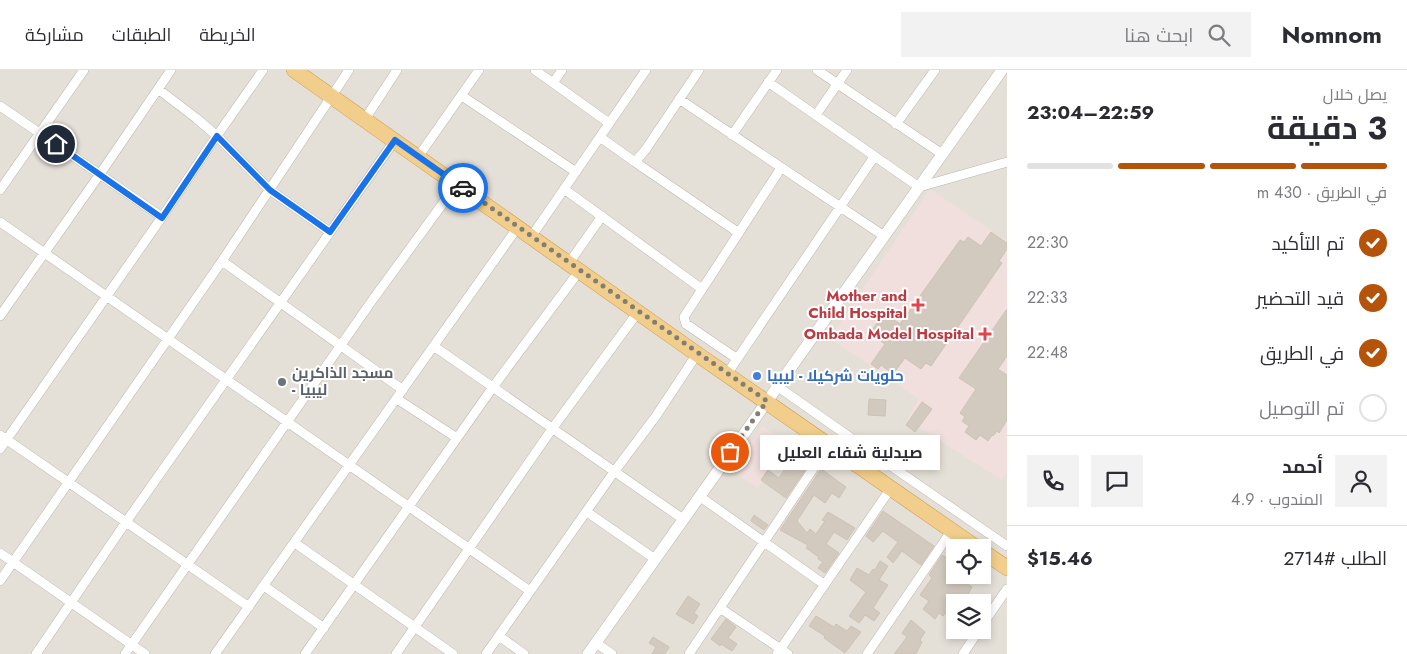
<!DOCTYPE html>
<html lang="ar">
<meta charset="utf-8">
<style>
body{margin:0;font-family:Jost,Cairo,sans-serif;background:#f2f2f3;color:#2b2b33;direction:rtl;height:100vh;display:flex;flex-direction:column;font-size:19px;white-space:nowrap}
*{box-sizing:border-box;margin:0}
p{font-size:16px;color:#7c7c81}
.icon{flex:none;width:28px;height:28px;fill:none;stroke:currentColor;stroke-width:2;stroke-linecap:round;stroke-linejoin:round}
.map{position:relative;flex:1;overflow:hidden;direction:ltr}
.details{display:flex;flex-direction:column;background:#fff;width:400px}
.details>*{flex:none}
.fabs{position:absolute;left:946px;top:469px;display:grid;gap:10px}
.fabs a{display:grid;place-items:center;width:45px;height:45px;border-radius:0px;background:#fff;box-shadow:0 2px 8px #0003;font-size:25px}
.pin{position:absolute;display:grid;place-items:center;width:42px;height:42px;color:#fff;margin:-21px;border:2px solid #fff;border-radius:50%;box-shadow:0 1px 5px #0007}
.courier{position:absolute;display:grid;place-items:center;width:50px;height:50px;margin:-25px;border:4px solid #1a73e8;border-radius:50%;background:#fff;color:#222;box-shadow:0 1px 6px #0007}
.bubble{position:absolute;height:35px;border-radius:0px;background:#fff;box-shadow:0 2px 8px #0003;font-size:16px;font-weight:700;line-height:35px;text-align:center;direction:rtl}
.head em{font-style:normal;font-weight:700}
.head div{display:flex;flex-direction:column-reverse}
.head{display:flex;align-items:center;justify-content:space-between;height:85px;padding:0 20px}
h1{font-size:32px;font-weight:700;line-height:38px}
.bar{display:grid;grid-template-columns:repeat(4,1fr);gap:8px 5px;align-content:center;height:60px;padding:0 20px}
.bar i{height:6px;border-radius:4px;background:#e1e1e2}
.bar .on{background:#b45309}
.bar p{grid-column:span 4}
.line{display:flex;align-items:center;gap:12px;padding:0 20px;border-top:1px solid #e1e1e2}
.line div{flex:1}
.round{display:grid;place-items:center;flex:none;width:52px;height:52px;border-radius:0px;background:#f2f2f3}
ol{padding:0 20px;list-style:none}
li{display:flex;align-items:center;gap:15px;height:55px}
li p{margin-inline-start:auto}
li .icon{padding:5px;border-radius:50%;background:#b45309;color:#fff;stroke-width:4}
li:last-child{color:#7c7c81}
li i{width:28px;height:28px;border:2px solid #e1e1e2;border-radius:50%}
header{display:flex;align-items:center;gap:30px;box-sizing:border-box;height:70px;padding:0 25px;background:#fff;border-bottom:1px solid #e1e1e2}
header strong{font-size:24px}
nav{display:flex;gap:28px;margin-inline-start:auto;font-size:18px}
.search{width:350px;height:45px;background:#f2f2f3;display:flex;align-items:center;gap:12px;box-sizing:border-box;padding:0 18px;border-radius:0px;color:#7c7c81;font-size:19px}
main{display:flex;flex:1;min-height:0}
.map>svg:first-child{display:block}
.residential{fill:#e5e0d7;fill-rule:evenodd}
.medical{fill:#f1dfdd}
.building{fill:#d3cabf;stroke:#cdc2b3}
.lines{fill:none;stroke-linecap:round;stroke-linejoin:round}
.minor-casing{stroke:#bdb6ac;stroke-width:10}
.tertiary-casing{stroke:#bdb6ac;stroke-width:12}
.trunk-casing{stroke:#cd9747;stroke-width:16}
.minor{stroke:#fff;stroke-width:9}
.tertiary{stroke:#fff;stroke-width:11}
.trunk{stroke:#f2ce8c;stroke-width:15}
.done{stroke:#827d75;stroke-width:5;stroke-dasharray:0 9}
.route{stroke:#1a73e8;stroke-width:6}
.health-dot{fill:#e0444e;stroke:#fff;stroke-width:2}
.shop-dot{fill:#3f7fe0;stroke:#fff;stroke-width:2}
.worship-dot{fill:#6b7280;stroke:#fff;stroke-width:2}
.labels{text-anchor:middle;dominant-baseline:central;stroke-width:4;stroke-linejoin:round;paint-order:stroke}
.health-label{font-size:15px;font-weight:bold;fill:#be3a42;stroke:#fff;text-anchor:end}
.worship-label{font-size:15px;font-weight:bold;fill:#5b616d;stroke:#fff;text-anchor:start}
.shop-label{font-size:15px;font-weight:bold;fill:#366cbe;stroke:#fff;text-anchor:start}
</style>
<header>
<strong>Nomnom</strong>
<div class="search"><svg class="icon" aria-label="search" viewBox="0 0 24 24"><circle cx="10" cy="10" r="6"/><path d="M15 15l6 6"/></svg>ابحث هنا</div>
<nav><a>الخريطة</a><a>الطبقات</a><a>مشاركة</a></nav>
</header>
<main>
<section class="details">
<div class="head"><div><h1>3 دقيقة</h1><p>يصل خلال</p></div><em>22:59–23:04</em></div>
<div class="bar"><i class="on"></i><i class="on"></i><i class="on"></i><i></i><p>في الطريق · 430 m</p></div>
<ol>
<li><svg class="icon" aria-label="check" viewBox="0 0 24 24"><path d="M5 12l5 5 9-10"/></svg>تم التأكيد<p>22:30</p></li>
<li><svg class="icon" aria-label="check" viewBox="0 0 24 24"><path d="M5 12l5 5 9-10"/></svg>قيد التحضير<p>22:33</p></li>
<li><svg class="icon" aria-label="check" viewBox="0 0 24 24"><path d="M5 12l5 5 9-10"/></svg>في الطريق<p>22:48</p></li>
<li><i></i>تم التوصيل</li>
</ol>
<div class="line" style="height:90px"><a class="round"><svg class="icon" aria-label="person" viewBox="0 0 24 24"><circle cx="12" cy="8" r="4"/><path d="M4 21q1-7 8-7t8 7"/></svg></a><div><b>أحمد</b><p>المندوب · 4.9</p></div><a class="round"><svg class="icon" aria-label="chat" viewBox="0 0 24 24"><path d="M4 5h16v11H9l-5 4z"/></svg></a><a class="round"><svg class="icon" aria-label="phone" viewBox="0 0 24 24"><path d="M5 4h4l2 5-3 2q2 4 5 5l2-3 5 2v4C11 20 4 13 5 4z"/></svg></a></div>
<div class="line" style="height:65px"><div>الطلب #2714</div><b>$15.46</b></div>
</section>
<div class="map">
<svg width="1007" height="584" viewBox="0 0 1007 584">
<rect width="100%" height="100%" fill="#f2efe8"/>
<path class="residential" d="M 0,0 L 1007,0 L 1007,584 L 0,584 ZM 955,478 L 982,478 L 982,505 L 955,505 ZM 955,532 L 982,532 L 982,560 L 955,560 Z"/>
<path class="medical" d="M 930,119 L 1007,171 L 1007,402 L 1002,410 L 907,350 L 919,329 L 830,268 Z
M 762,356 L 787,373 L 758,418 L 732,401 Z"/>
<path class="building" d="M 991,162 L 1007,173 L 1007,179 L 999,191 L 1002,193 L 931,296 L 926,293 L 921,299 L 905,288 L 893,304 L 881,295 L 878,299 L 871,294 L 885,274 L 870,263 L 884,243 L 900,254 L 960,170 L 964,172 L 968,167 L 981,176 Z
M 1007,239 L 1007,286 L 998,299 L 1007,305 L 1007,350 L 999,363 L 997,361 L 993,366 L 992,365 L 988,371 L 980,365 L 976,370 L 965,362 L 969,356 L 962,351 L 965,347 L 960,343 L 976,319 L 959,308 Z
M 869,329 L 886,330 L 885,346 L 868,345 Z
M 922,332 L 932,339 L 915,362 L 906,355 Z
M 785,377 L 810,393 L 786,428 L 761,410 L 768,400 L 779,408 L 790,391 L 779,385 Z
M 821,399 L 846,417 L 839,428 L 832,423 L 825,433 L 814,425 L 797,451 L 807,463 L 810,459 L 816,464 L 825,451 L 822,450 L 828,442 L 855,458 L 847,470 L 834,462 L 826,474 L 839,483 L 825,503 L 818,498 L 823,492 L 818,489 L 819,487 L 806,478 L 808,475 L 780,460 Z
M 883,441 L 934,476 L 921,495 L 902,481 L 893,493 L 887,487 L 898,472 L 883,461 L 873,472 L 866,466 Z
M 754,445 L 768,455 L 764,460 L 751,451 Z
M 942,485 L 955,494 L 955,506 L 972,517 L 967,526 L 976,532 L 955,532 L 955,550 L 945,543 L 943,546 L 939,543 L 935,549 L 923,539 L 929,531 L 920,525 L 932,508 L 929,505 Z
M 880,491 L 888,496 L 879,510 L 888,515 L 873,538 L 880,543 L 874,551 L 865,545 L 859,553 L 849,546 L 866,522 L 850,510 L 857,498 L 869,505 L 873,499 L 875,500 Z
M 688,526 L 700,534 L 694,543 L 698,546 L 693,554 L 676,544 Z
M 816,546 L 834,557 L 836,554 L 847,561 L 851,556 L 861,562 L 845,583 L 824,568 L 825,566 L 809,556 Z
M 726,549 L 736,557 L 728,568 L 737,574 L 732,581 L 721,574 L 720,576 L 711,569 Z
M 911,550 L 925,562 L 920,570 L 922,572 L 916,584 L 894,584 L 907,567 L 902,563 Z
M 653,567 L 669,577 L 665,584 L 652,584 L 656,577 L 649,573 Z"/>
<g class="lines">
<defs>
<path id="minor" d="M 535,0 L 609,53
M 817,0 L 942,84
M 768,12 L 919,117 L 1007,92
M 553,13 L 562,0
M 158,19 L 196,48 L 217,66 L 270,120 L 330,162
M 462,26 L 576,102
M 679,29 L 884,166
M 0,36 L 162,147
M 816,45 L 847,0
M 365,49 L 397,0
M 896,54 L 935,0
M 732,65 L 777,0
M 600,67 L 635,92 L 646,79 L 699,0
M 418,87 L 479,0
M 635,92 L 739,163
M 564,119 L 702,219
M 0,120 L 84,0
M 0,152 L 530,521
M 531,167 L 646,0
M 222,191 L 403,320
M 569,193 L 602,146
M 0,246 L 100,104 L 171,0
M 435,277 L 683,449
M 736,288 L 686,254 L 684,247 L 781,98
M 727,304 L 874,87
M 777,316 L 878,387 L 1007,476
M 397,329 L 457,368
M 0,365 L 249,537
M 0,379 L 162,147 L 209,77 L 263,0
M 699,426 L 825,515
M 587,442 L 655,489
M 295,473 L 453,584
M 0,483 L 145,584
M 0,511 L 222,191 L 349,0
M 264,516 L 324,558
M 720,538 L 788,584
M 982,555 L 1007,519
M 499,566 L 524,584
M 596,573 L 612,584
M 36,584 L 126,452 L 395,70
M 125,584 L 371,232 L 457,114
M 215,584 L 518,157
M 305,584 L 493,317 L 580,200
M 396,584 L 552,359 L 638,242
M 486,584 L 614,402 L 656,346 L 697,284
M 689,584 L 829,375
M 777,584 L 891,418
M 867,584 L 952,460
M 963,584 L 979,560"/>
<path id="tertiary" d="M 588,584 L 1002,0"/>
<path id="trunk" d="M 294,0 L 697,284 L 977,478
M 982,481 L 1007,498"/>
</defs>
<use href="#minor" class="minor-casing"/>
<use href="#tertiary" class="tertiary-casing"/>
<use href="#trunk" class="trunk-casing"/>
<use href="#minor" class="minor"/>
<use href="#tertiary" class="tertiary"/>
<use href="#trunk" class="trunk"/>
</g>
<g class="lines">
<path class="done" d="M 463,118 L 767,331 L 730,382"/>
<path class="route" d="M 56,74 L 162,148 L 217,66 L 270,120 L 330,162 L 395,70 L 463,118"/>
</g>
<g class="health-dot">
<path d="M915.5 227.5h5v5h5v5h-5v5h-5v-5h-5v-5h5z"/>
<path d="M982.5 256.5h5v5h5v5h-5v5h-5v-5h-5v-5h5z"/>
</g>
<circle class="shop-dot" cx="757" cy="306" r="5"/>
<circle class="worship-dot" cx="282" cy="312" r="5"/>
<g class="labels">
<g class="health-label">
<text x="907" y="226">Mother and<tspan x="907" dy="17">Child Hospital</tspan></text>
<text x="974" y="264">Ombada Model Hospital</text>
</g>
<g class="worship-label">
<text x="292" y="303">مسجد الذاكرين<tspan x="292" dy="17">- ليبيا</tspan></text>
</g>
<g class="shop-label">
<text x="767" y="306">حلويات شركيلا - ليبيا</text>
</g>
</g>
</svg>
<div class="fabs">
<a><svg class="icon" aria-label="locate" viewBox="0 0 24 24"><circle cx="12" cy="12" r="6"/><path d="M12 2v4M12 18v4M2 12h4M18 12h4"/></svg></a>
<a><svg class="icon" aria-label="layers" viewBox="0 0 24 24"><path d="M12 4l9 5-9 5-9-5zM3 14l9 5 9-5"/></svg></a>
</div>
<div class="pin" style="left:730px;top:382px;background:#ea580c"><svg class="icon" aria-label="bag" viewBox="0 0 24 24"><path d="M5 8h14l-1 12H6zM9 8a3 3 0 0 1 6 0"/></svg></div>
<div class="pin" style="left:56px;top:74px;background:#1f2937"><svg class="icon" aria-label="home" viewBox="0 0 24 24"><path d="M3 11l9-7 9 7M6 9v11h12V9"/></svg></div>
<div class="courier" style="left:463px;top:118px"><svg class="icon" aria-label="car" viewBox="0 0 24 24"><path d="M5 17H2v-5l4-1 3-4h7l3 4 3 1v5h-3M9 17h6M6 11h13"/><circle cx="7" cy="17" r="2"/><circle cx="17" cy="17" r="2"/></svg></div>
<div class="bubble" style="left:760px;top:365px;width:180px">صيدلية شفاء العليل</div>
</div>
</main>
